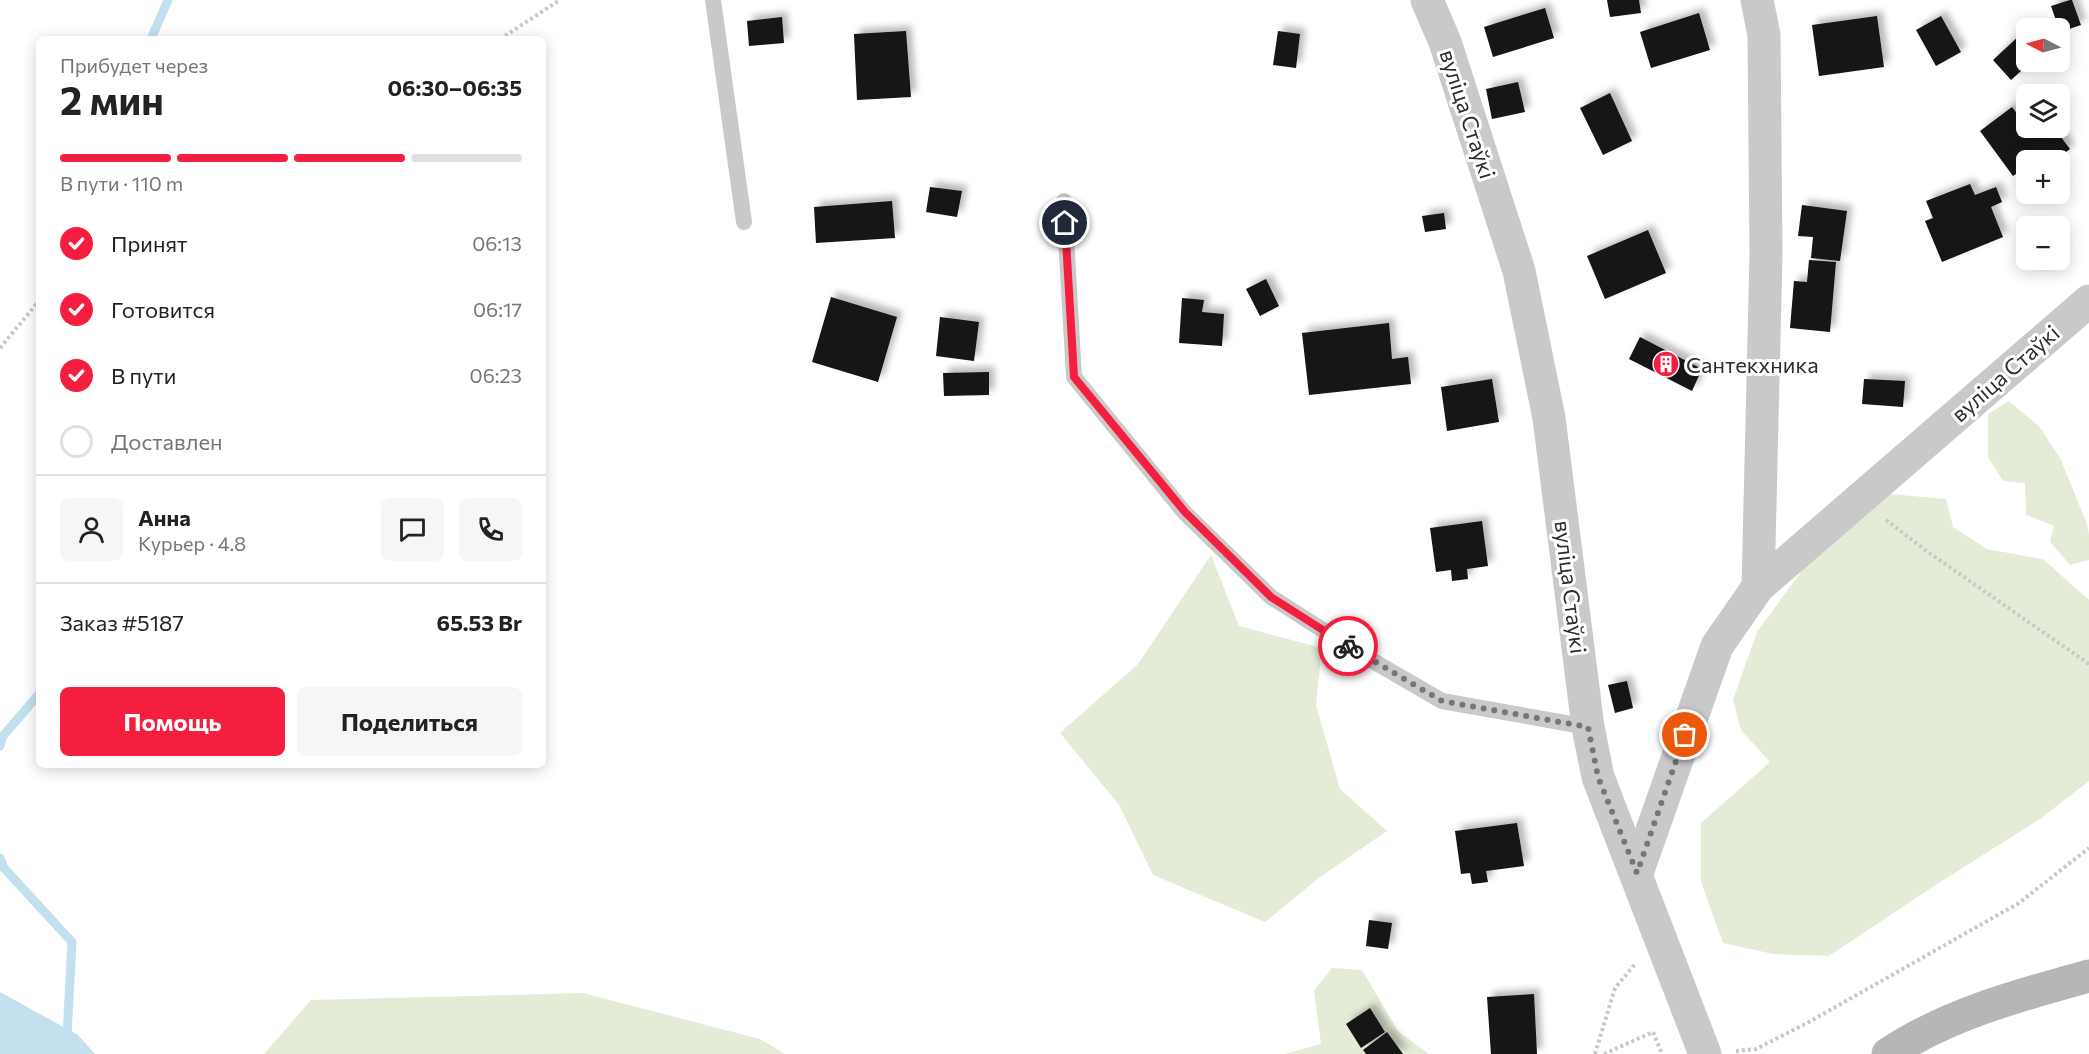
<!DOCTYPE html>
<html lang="ru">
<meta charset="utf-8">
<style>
body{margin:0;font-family:Commissioner,sans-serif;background:#f6f6f6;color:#222;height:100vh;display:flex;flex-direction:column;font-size:22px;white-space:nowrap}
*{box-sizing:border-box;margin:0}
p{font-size:20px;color:#767676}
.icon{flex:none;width:33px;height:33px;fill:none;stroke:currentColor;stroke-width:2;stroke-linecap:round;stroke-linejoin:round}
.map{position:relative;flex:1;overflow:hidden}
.sheet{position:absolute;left:36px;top:36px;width:510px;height:732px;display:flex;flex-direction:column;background:#fff;border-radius:9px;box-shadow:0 3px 15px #0003}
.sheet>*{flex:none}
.needle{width:39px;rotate:276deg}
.controls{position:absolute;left:2016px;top:18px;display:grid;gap:12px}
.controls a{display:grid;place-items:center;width:54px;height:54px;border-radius:9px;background:#fff;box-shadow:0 3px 15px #0003;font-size:30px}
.pin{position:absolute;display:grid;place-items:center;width:51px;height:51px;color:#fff;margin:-26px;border:3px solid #fff;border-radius:50%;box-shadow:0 2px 6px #0007}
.courier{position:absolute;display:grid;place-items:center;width:60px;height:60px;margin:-30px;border:4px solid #f41e3f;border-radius:50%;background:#fff;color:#222;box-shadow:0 2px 8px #0007}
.head em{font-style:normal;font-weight:700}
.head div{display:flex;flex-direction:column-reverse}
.head{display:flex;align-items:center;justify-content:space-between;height:102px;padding:0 24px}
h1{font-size:39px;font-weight:700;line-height:45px}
.bar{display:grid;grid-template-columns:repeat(4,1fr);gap:9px 6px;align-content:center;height:72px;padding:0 24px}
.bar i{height:8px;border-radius:4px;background:#e0e0e0}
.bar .active{background:#f41e3f}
.bar p{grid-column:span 4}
.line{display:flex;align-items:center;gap:15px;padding:0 24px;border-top:2px solid #e0e0e0}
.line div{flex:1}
.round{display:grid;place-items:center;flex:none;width:63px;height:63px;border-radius:9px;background:#f6f6f6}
ol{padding:0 24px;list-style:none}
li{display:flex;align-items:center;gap:18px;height:66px}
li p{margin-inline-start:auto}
li .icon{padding:6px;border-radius:50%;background:#f41e3f;color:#fff;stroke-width:4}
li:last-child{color:#767676}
li i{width:33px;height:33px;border:3px solid #e0e0e0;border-radius:50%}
.primary-button{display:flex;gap:12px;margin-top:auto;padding:12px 24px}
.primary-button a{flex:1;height:69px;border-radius:9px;background:#f41e3f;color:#fff;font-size:24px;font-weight:700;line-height:69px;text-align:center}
.primary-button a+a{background:#f6f6f6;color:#222}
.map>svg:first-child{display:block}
.green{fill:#e4ecd8}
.water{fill:#c2e0ee}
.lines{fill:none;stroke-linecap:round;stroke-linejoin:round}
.stream{stroke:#c2e0ee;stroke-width:9}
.building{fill:#131313;filter:url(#shadow)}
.path{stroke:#c9c9c9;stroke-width:4;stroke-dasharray:3 3;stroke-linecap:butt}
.service{stroke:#c9c9c9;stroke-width:16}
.minor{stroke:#c9c9c9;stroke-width:33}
.tertiary{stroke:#c9c9c9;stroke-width:33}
.secondary{stroke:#b6b6b6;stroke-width:33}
.done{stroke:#767676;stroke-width:6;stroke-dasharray:0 10.8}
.route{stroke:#f41e3f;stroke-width:8}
.labels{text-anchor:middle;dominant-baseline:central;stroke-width:6;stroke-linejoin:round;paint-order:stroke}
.street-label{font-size:22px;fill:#2c2c2c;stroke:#fff}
.poi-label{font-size:22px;fill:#2c2c2c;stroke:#fff;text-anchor:start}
</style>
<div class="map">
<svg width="2089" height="1054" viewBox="0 0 2089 1054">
<defs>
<filter id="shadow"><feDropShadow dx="5.5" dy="-5.5" stdDeviation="3" flood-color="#0004"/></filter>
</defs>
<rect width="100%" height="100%" fill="#fff"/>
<path class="green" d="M 2009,401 L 2039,426 L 2060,458 L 2087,524 L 2089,535 L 2089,560 L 2070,565 L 2050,542 L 2054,526 L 2026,515 L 2025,483 L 2003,481 L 1988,457 L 1988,414 Z
M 1889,494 L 1946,499 L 1953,527 L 1987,549 L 2043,559 L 2089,600 L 2089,781 L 2040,819 L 1934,886 L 1829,956 L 1773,954 L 1723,943 L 1701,882 L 1701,823 L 1770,762 L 1741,730 L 1733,700 L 1757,632 L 1806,565 Z
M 1211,555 L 1239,626 L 1322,648 L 1316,705 L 1340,789 L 1387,831 L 1320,877 L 1265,922 L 1153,875 L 1119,805 L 1060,733 L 1138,664 Z
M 1332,968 L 1362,970 L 1398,1031 L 1429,1054 L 1284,1054 L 1321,1044 L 1314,990 Z
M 583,993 L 760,1039 L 785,1054 L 264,1054 L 311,1000 Z"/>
<path class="water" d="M 0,992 L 78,1035 L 95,1054 L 0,1054 Z"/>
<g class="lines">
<path class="stream" d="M 151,39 L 168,0
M 0,746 L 3,736 L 39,694
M 0,858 L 4,868 L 72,942 L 66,1054"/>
</g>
<path class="building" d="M 1607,0 L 1639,0 L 1641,13 L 1610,17 Z
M 2070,0 L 2072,0 L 2081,25 L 2060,32 L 2051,6 Z
M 1545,8 L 1554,38 L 1493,57 L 1484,27 Z
M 1699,13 L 1710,50 L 1651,68 L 1640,32 Z
M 1877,16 L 1884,67 L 1819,76 L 1812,25 Z
M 1941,16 L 1961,52 L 1936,66 L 1916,30 Z
M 782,17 L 784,43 L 749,46 L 747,21 Z
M 906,31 L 911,97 L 857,100 L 854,34 Z
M 1278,31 L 1300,34 L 1296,68 L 1273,65 Z
M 2020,35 L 2026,42 L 2026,62 L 2031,62 L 2011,80 L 1993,60 Z
M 1518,82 L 1525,112 L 1492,119 L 1486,89 Z
M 1610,93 L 1632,141 L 1603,155 L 1580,108 Z
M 2012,107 L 2019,116 L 2026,111 L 2026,128 L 2054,128 L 2070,149 L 2055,160 L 2026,160 L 2026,167 L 2013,176 L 1980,131 Z
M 1970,184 L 1975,195 L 1996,187 L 2002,202 L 1991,207 L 2003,237 L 1942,262 L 1925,221 L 1933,218 L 1926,201 Z
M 930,187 L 962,191 L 957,217 L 926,212 Z
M 892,201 L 895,238 L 816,243 L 814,207 Z
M 1802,205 L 1847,211 L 1840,261 L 1811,258 L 1813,237 L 1798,236 Z
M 1444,213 L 1446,229 L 1425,232 L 1422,216 Z
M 1648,230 L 1666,273 L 1605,299 L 1587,256 Z
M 1809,260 L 1836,262 L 1830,332 L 1790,328 L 1794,281 L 1807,282 Z
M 1266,279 L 1279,306 L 1260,316 L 1246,289 Z
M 831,297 L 897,317 L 878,382 L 812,362 Z
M 1182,298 L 1204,300 L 1202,312 L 1224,314 L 1222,346 L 1179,343 Z
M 940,317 L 979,322 L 974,361 L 936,356 Z
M 1389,323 L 1392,359 L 1408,357 L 1411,384 L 1309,395 L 1302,333 Z
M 1640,337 L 1702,369 L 1692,391 L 1629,359 Z
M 989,372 L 989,395 L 944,396 L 943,373 Z
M 1492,379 L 1499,422 L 1447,431 L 1441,387 Z
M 1864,379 L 1905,381 L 1903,407 L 1862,404 Z
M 1482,521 L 1488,566 L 1467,569 L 1468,579 L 1452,581 L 1451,570 L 1436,572 L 1430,528 Z
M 1627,681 L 1633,708 L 1615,713 L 1608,685 Z
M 1517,823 L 1524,866 L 1486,871 L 1488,882 L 1472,884 L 1470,873 L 1461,874 L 1455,831 Z
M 1369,920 L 1392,923 L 1388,949 L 1366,946 Z
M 1534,994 L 1537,1054 L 1491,1054 L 1487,997 Z
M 1370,1008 L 1385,1032 L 1361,1048 L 1346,1024 Z
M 1387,1032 L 1403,1054 L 1366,1054 L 1363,1050 Z"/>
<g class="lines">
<path class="path" d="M 500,39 L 560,0
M 0,348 L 39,301
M 1886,520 L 1928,552 L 2089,664
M 1736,1051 L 1756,1049 L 1809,1022 L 2019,903 L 2089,848
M 1595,1054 L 1615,988 L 1636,963
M 1604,1054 L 1653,1032 L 1662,1054"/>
<path class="service" d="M 713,0 L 744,222
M 1064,201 L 1074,377 L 1184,512 L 1271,597 L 1354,650 L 1442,701 L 1588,727"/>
<path class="minor" d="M 1757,0 L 1764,35 L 1766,255 L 1758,587
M 1637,873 L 1717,646 L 1758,587 L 2089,301"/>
<path class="tertiary" d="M 1427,0 L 1445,42 L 1519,271 L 1549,418 L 1588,727 L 1598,777 L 1705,1054"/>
<path class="secondary" d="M 1888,1054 C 1948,1014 2020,995 2089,976"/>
</g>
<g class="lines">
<path class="done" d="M 1348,646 L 1442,701 L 1588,727 L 1598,777 L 1637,873 L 1685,735"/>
<path class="route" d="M 1065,223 L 1074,377 L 1185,512 L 1271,597 L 1348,646"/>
</g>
<defs>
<symbol id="building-disc" viewBox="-11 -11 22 22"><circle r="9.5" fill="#f41e3f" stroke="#fff"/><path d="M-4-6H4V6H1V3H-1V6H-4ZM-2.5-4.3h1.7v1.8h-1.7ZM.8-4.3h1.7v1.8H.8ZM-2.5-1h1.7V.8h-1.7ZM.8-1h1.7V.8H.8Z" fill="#fff"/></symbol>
</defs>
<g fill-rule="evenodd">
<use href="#building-disc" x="1651" y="349" width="30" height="30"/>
</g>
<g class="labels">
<g class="street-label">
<text transform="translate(1468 114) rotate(72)">вуліца Стаўкі</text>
<text transform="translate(2005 373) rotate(-41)">вуліца Стаўкі</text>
<text transform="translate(1571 587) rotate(83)">вуліца Стаўкі</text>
</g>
<g class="poi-label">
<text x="1686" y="364">Сантекхника</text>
</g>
</g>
</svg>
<div class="controls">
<a><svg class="needle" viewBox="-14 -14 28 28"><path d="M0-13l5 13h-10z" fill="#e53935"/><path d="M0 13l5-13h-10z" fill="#767676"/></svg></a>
<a><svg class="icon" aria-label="layers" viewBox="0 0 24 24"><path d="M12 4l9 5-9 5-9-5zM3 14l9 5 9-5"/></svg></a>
<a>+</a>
<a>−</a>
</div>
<div class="pin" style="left:1685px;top:735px;background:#ea580c"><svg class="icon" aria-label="bag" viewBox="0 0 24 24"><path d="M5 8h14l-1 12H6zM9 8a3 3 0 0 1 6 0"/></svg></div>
<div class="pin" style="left:1065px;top:223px;background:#1f2937"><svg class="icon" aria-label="home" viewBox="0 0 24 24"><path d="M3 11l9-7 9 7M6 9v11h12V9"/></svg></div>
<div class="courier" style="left:1348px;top:646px"><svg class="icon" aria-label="bike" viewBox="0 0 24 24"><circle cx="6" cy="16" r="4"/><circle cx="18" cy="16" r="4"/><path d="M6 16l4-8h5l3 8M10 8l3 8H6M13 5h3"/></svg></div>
<section class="sheet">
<div class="head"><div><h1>2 мин</h1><p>Прибудет через</p></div><em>06:30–06:35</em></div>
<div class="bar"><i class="active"></i><i class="active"></i><i class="active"></i><i></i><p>В пути · 110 m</p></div>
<ol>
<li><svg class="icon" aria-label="check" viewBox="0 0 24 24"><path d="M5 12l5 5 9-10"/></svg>Принят<p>06:13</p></li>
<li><svg class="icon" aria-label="check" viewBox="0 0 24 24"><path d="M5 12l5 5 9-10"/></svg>Готовится<p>06:17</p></li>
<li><svg class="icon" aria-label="check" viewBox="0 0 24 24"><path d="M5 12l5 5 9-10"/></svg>В пути<p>06:23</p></li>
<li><i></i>Доставлен</li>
</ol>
<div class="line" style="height:108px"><a class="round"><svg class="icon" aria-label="person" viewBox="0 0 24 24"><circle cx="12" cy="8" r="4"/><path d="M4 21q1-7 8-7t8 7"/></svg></a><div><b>Анна</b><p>Курьер · 4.8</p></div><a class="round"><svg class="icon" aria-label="chat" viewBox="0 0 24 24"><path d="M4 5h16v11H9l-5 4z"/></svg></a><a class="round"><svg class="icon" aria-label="phone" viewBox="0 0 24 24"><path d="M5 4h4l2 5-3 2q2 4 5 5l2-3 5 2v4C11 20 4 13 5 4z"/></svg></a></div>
<div class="line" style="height:78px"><div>Заказ #5187</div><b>65.53 Br</b></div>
<div class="primary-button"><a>Помощь</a><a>Поделиться</a></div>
</section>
</div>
